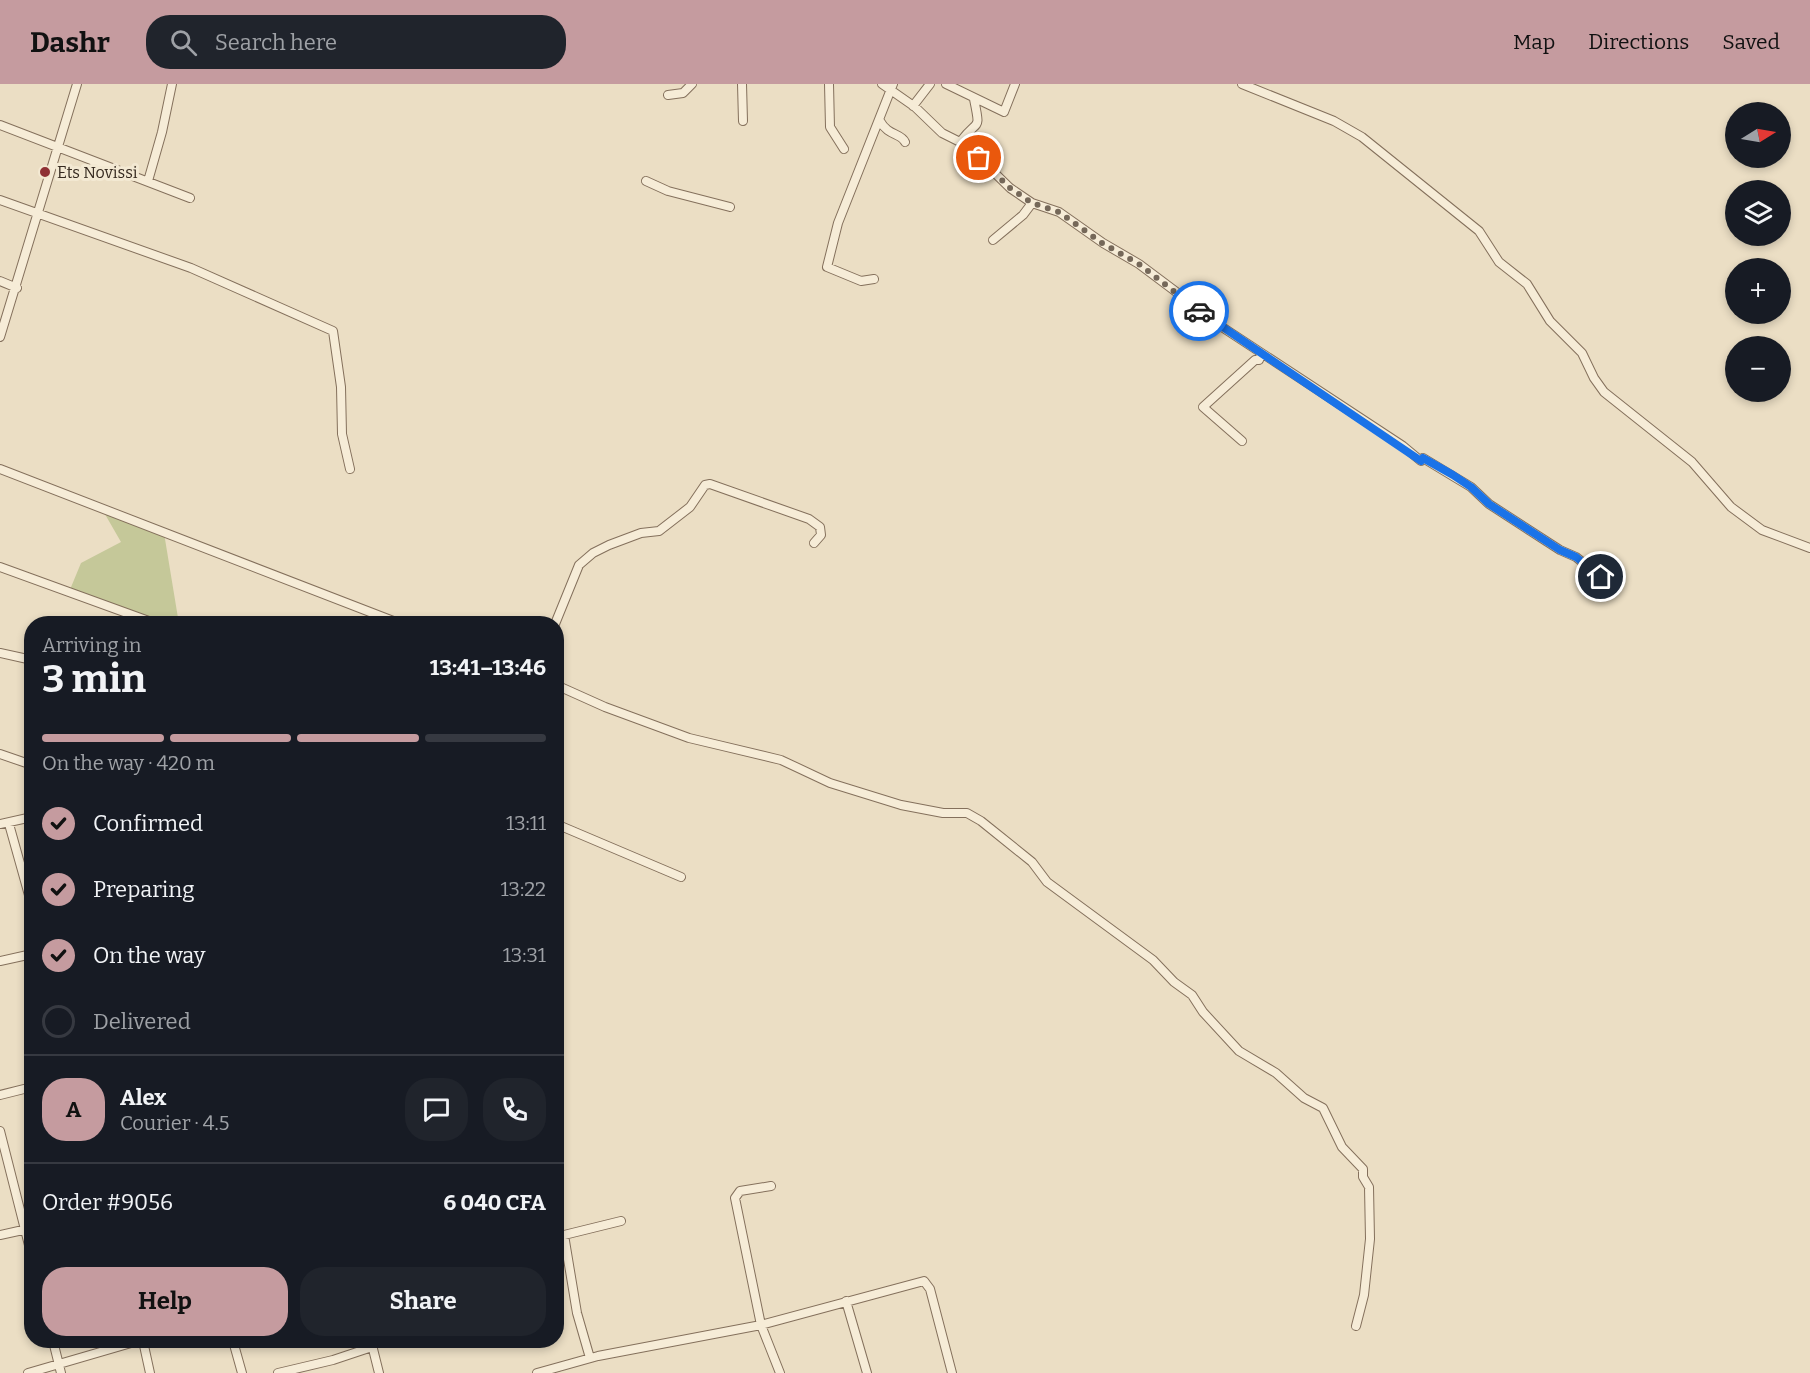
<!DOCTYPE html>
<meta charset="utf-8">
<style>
body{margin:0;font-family:Bitter,serif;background:#20242c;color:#f1f3f6;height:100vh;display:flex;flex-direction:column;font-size:22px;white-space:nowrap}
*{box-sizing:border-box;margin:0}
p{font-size:20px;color:#9ea1a6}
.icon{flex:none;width:33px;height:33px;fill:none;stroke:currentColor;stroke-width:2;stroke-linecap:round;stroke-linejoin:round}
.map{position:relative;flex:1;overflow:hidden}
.drawer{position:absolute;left:24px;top:532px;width:540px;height:732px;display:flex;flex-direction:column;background:#171b24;border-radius:24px;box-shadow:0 3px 9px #0003}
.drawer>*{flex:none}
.needle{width:39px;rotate:79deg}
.fabs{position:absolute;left:1725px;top:18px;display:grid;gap:12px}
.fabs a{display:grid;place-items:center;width:66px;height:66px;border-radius:50%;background:#171b24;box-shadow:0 3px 9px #0003;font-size:30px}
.pin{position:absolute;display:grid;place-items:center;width:51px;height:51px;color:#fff;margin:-26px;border:3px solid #fff;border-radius:50%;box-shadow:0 2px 6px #0007}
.courier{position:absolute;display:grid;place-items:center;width:60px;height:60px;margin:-30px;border:4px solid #1a73e8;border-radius:50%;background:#fff;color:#222;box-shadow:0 2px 8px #0007}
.headline em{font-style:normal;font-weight:700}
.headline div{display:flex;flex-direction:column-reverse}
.headline{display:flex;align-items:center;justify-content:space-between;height:102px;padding:0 18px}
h1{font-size:39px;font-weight:700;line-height:45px}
.bar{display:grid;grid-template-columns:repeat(4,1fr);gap:9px 6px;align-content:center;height:72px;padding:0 18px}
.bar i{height:8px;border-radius:4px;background:#363941}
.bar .on{background:#c59b9f}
.bar p{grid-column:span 4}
.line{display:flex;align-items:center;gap:15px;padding:0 18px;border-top:2px solid #363941}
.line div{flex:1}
.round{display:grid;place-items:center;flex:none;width:63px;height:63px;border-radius:24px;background:#20242c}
ol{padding:0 18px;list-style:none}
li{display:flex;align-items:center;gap:18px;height:66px}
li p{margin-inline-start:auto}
li .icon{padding:6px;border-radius:50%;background:#c59b9f;color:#111;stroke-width:4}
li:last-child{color:#9ea1a6}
li i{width:33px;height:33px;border:3px solid #363941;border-radius:50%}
.action{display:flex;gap:12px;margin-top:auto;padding:12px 18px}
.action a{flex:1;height:69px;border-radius:24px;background:#c59b9f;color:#111;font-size:24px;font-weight:700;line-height:69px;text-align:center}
.action a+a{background:#20242c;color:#f1f3f6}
header{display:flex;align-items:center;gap:36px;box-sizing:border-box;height:84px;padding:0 30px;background:#c59b9f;color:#111}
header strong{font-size:28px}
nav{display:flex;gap:33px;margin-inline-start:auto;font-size:21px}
.search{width:420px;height:54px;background:#20242c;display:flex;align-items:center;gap:15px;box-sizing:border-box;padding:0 21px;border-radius:24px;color:#9ea1a6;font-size:22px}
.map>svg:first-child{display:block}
.green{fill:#c5c899}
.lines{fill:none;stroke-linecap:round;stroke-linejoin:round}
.minor-casing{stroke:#84705c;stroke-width:10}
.minor{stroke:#f6ecd7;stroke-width:8}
.done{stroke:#756859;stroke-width:6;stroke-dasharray:0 10.8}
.route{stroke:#1a73e8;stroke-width:8}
.poi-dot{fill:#8f3034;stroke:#f3e9d3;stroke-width:2}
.labels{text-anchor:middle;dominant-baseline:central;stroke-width:6;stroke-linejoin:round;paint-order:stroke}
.poi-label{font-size:16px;fill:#35291f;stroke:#f3e9d3;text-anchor:start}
</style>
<header>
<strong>Dashr</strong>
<div class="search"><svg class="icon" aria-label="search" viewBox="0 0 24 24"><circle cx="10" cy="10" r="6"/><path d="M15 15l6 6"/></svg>Search here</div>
<nav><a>Map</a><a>Directions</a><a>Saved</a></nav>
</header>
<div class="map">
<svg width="1810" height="1289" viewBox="0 0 1810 1289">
<rect width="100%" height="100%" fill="#ebdec4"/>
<path class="green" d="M 102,425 L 164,449 L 179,540 L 157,540 L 69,508 L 81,479 L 121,458 Z"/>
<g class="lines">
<defs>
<path id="minor" d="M 742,0 L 743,37
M 829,0 L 830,43 L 844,65
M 882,0 L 915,23 L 942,49 L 966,61 L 1010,104 L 1032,119 L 1059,128 L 1103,159 L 1139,180 L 1179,210 L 1187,220 L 1403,362 L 1421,377 L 1423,374 L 1471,403 L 1489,420 L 1560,466 L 1576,473 L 1601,493
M 946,0 L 1004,28 L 1015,0
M 1242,0 L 1334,37 L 1362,53 L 1479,147 L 1499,178 L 1527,200 L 1550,237 L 1582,269 L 1594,294 L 1604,308 L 1692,378 L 1731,423 L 1762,446 L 1810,464
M 668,11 L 683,9 L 692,0
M 913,22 L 930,0
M 880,37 C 888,52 901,49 905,58
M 0,41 L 190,114
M 961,57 C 978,34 981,49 974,15
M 148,97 L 162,48 L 172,0
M 646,97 L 668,107 L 730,123
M 0,116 L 191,184 L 333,247 L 341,303 L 342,350 L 350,385
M 993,156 L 1023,131 L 1032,119
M 874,195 L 861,197 L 827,183 L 838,139 L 893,0
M 0,197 L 17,204
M 0,253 L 77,0
M 1242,357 L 1203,323 L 1255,276 L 1259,276 L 1261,271
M 0,385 L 401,540
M 0,483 L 157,540
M 555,540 L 579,481 L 593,469 L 609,461 L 641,449 L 659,447 L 690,423 L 705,401 L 710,400 L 809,435 L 820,443 L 821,451 L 814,459
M 0,569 L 32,576
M 556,601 L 605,623 L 689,654 L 781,676 L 830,699 L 901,721 L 943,729 L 967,729 L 981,737 L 1032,778 L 1047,798 L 1153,876 L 1174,898 L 1192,911 L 1203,928 L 1239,967 L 1276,989 L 1304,1014 L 1323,1024 L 1342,1063 L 1363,1085 L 1363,1093 L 1369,1103 L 1370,1155 L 1364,1211 L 1356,1242
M 0,670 L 32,681
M 0,740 L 32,733
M 9,740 L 32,822
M 556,740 L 681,793
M 0,877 L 32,870
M 0,1011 L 32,1003
M 0,1047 L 32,1173
M 771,1102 L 740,1107 L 735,1114 L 761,1241 L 780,1289
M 0,1151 L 32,1144
M 564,1151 L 577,1229 L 590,1274
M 556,1153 L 621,1137
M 846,1217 L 867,1289
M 53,1257 L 61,1289
M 143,1257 L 150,1289
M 233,1257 L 242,1289
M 371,1257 L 379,1289
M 28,1289 L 138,1257
M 278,1289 L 333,1276 L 372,1263
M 537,1289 L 598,1272 L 761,1241 L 924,1197 L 930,1205 L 952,1289"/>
</defs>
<use href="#minor" class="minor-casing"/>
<use href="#minor" class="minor"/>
</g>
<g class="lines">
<path class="done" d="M 979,74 L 1010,104 L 1032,119 L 1059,128 L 1102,159 L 1139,180 L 1199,227"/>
<path class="route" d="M 1199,227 L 1421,377 L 1423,374 L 1453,391 L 1471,403 L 1489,420 L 1560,466 L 1576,473 L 1601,493"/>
</g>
<circle class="poi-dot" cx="45" cy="88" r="6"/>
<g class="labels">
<g class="poi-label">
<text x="57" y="88">Ets Novissi</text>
</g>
</g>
</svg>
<div class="fabs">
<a><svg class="needle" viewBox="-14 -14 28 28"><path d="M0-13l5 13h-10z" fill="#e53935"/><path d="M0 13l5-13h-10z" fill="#9ea1a6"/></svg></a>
<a><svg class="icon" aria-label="layers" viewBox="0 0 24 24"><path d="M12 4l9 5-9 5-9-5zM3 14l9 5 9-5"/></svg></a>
<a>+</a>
<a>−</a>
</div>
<div class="pin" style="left:979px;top:74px;background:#ea580c"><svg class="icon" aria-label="bag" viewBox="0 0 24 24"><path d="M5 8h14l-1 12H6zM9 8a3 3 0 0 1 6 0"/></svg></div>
<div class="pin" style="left:1601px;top:493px;background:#1f2937"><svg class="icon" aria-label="home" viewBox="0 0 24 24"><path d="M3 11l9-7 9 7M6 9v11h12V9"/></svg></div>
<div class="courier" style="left:1199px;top:227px"><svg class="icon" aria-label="car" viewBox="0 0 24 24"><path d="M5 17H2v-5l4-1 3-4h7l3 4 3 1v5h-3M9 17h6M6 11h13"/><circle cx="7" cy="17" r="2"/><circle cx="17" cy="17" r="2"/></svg></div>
<section class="drawer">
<div class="headline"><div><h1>3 min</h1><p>Arriving in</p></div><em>13:41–13:46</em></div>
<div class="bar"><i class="on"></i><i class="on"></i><i class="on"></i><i></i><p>On the way · 420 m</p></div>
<ol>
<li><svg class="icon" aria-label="check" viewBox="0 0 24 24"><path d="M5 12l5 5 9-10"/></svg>Confirmed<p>13:11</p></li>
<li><svg class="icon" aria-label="check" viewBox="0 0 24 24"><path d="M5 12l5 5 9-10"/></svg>Preparing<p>13:22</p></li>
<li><svg class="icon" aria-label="check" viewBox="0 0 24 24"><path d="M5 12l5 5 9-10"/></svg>On the way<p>13:31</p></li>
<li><i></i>Delivered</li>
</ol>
<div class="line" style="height:108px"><b class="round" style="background:#c59b9f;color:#111">A</b><div><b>Alex</b><p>Courier · 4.5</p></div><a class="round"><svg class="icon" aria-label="chat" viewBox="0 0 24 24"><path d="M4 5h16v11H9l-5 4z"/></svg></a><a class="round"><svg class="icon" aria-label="phone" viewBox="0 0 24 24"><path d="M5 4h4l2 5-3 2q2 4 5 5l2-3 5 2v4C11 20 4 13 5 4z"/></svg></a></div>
<div class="line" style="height:78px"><div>Order #9056</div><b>6 040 CFA</b></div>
<div class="action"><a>Help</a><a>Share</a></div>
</section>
</div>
